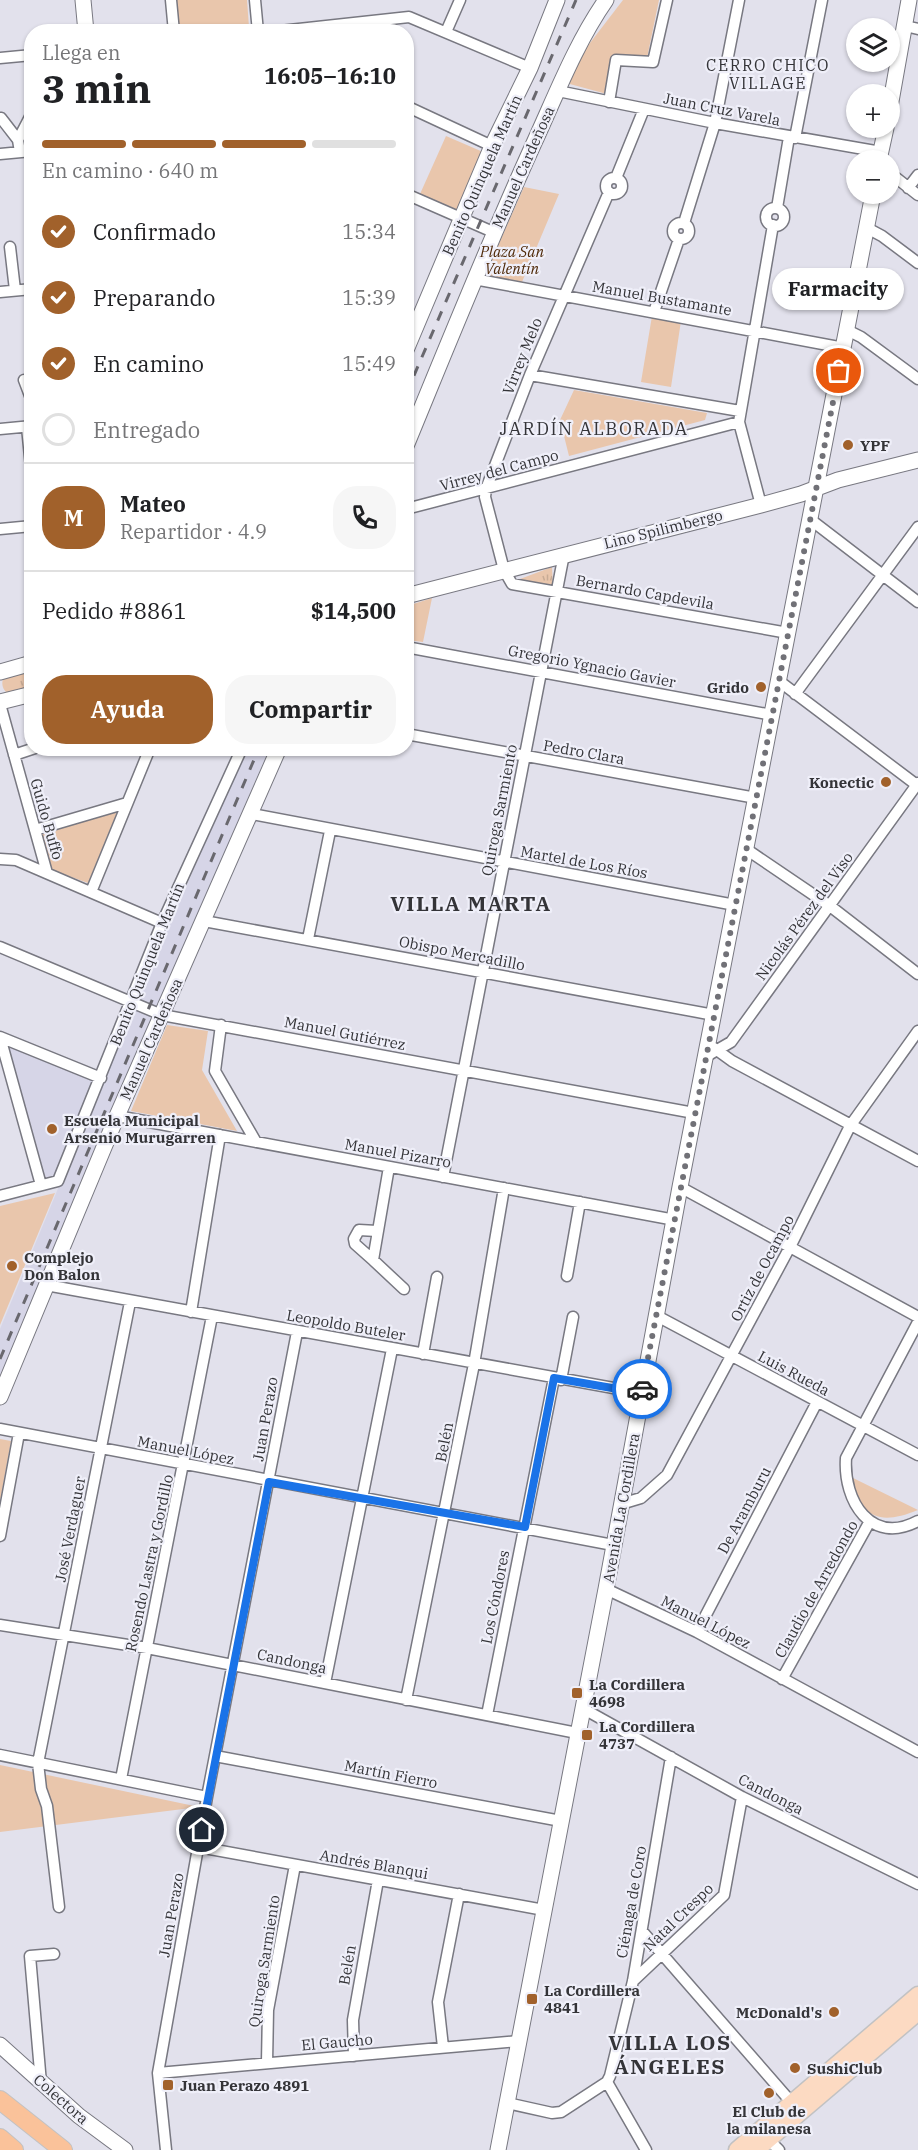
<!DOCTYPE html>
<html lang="es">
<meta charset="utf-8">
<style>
body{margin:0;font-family:"IBM Plex Serif",serif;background:#f6f6f6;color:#202124;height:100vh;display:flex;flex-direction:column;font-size:22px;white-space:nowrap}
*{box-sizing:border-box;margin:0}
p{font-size:20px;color:#757577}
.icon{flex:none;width:33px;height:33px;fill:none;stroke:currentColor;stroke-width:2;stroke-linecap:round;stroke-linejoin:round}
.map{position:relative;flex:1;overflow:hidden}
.details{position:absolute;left:24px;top:24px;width:390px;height:732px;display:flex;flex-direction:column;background:#fff;border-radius:24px;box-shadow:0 2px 4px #0004}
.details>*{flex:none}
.buttons{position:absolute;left:846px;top:18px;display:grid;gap:12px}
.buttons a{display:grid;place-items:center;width:54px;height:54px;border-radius:50%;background:#fff;box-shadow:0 2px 4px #0004;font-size:30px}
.pin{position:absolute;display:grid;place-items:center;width:51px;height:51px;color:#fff;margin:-26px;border:3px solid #fff;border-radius:50%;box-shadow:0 2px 6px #0007}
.courier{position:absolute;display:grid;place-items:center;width:60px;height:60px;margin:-30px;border:4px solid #1a73e8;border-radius:50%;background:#fff;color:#222;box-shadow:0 2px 8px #0007}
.bubble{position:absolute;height:42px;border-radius:21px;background:#fff;box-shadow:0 2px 4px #0004;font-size:20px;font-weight:800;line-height:42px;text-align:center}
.headline em{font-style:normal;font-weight:800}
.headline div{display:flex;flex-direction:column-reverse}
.headline{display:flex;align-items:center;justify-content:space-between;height:102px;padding:0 18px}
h1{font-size:39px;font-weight:800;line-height:45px}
.bar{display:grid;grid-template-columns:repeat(4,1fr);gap:9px 6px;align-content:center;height:72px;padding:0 18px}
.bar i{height:8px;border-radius:4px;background:#e0e0e0}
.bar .active{background:#a1612b}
.bar p{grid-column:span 4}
.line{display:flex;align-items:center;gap:15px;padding:0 18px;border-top:2px solid #e0e0e0}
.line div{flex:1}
.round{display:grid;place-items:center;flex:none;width:63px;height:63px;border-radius:24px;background:#f6f6f6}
ol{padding:0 18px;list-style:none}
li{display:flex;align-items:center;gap:18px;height:66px}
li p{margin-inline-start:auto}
li .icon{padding:6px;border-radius:50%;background:#a1612b;color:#fff;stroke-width:4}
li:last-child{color:#757577}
li i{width:33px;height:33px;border:3px solid #e0e0e0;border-radius:50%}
.action{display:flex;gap:12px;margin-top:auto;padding:12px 18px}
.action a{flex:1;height:69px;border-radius:24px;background:#a1612b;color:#fff;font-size:24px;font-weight:800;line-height:69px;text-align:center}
.action a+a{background:#f6f6f6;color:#202124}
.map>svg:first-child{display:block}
.built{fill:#d6d5e7}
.grass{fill:url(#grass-tufts)}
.park{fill:#e9c6ac}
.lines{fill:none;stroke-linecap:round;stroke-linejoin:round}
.street-casing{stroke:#787881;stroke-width:13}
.secondary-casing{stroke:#787881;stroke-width:17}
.primary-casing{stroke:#c2c2c3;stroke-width:19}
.highway-casing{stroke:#c2c2c3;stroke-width:20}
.street{stroke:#fff;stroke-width:10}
.secondary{stroke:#fff;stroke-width:15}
.primary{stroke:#fcdac2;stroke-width:16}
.highway{stroke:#fac29a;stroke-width:18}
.rail{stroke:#69686e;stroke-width:3;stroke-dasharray:10 10;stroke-linecap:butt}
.done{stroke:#717177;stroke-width:6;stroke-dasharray:0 10.8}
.route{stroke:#1a73e8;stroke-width:8}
.poi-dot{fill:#a1612b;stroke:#efeff9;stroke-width:2}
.labels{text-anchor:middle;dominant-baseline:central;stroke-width:4.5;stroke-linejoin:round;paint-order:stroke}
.street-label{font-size:15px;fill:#343438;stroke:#efeff9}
.park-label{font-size:15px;font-style:italic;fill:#4f2a09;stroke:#efeff9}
.poi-label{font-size:15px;font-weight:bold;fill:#343438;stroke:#efeff9;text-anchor:start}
.neighbourhood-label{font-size:16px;letter-spacing:1.5px;fill:#343438;stroke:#efeff9}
.quarter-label{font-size:18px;letter-spacing:1.5px;fill:#343438;stroke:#efeff9}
.district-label{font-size:21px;font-weight:bold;letter-spacing:1.5px;fill:#343438;stroke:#efeff9}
</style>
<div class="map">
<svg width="918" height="2150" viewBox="0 0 918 2150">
<defs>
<pattern id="grass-tufts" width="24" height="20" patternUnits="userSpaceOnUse" patternTransform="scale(1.5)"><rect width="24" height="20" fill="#e9c6ac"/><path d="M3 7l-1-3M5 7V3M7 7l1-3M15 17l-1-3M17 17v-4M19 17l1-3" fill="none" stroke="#c8ab95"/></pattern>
</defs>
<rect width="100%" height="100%" fill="#e2e1ec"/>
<path class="built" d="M 247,749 L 269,749 L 158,1006 L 137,998 Z
M 133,1007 L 155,1015 L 0,1383 L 0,1329 Z
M 4,1041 L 95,1079 L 54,1179 L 44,1182 Z"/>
<path class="grass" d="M 552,567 L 553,587 L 520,579 Z
M 31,669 L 31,689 L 7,693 C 2,688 1,683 4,677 Z"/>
<path class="park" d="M 174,0 L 247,0 L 249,27 L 177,31 Z
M 623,0 L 659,0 L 647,58 L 617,54 L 612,57 L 607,94 L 566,83 L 583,52 Z
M 446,136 L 483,152 L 458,210 L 420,194 Z
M 524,187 L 559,194 L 522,282 L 485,275 Z
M 652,316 L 681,321 L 671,387 L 641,382 Z
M 574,390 L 707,413 L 705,420 L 569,456 L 560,420 Z
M 432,598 L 423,642 L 407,640 L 407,606 Z
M 118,810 L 88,883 L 52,870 L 41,832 Z
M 167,1025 L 208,1031 L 202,1070 L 237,1131 L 131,1111 Z
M 55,1193 L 0,1325 L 0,1206 Z
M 0,1439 L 11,1441 L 0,1501 Z
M 851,1477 L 918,1510 C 879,1526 861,1518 851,1477 Z
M 0,1765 L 199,1807 L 0,1832 Z"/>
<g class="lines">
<defs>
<path id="street" d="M 171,0 L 174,32
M 255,0 L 258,32
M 905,26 L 918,29
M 271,32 L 409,17 L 530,68
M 446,32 L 460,0
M 0,58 L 32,55
M 558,91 L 715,123 L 881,152
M 609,102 L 616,60 L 653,62 L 667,0
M 406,106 L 492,146
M 1,118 L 18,140
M 795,138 L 822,0
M 20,152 L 18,140 L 32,113
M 0,154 L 32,151
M 890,173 L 918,195
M 616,178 L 644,109
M606 186a8 8 0 1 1 16 0a8 8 0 1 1-16 0Z
M 908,188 L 918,175
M 609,192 L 530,375 L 486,489 L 485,497 L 504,570 L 512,584 L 788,633
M 406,194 L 493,232
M 777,208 L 789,137
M766 217a9 9 0 1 1 18 0a9 9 0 1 1-18 0Z
M673 231a8 8 0 1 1 16 0a8 8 0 1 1-16 0Z
M 684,223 L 715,123 L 739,0
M 867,228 L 882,236 L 918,263
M 10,247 L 15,290
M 474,279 L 844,348
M 0,292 L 32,289
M 654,312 L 679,239
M 847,330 L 861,337 L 918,379
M 530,375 L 740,411
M 24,380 L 32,401
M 27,427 L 32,477
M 0,429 L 32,426
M 761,505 L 739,422 L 773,225
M 406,509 L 739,422
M 811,520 L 918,602
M 0,529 L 32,526
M 406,647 L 772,715
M 779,681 L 918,786
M 795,694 L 918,527
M 0,704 L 47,873
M 406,734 L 756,798
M 14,755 L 35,748
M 252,814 L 735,905
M 35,830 L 127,803
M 746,849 L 830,906 L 918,974
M 0,859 L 16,860 L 162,923
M 91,892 L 150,748
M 204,921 L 714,1015
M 308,939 L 330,831
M 0,947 L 162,1015 L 694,1113
M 221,1025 L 215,1071 L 256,1142
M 0,1037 L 41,1185
M 0,1037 L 101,1078
M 714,1048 L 732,1061 L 918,1161
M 705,1057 L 731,1042 L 918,783
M 117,1116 L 675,1220
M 389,1167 L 373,1260 L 404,1289
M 443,1177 L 564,554
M 680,1187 L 918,1317
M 0,1196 L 58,1181 L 162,923 L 242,748
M 373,1260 L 355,1244 L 354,1239 L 359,1230 L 377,1231
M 567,1276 L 580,1202
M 46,1285 L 641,1393
M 191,1312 L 220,1135
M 657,1316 L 918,1455
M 918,1322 L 846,1458 C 843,1501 871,1546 918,1521
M 423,1354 L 437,1277
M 561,1380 L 573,1317
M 0,1429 L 613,1545
M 621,1504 L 641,1498 L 667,1475 L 791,1245 L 850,1126 L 918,1031
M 0,1536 L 19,1433
M 606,1589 L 697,1632 L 918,1752
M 0,1625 L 147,1648 L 577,1733
M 697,1632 L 817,1402
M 782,1679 L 870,1521
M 325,1683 L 392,1349
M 406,1700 L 474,1364 L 504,1188
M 582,1708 L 742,1797 L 918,1884
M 487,1715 L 554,1378
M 0,1755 L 207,1797
M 215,1756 L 561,1821
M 121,1779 L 212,1316
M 199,1847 L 544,1910
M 59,1907 L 47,1806 L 41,1789 L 38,1763 L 130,1302
M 642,1931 L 792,2103
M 633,1981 L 724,1895 L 742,1797
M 443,2047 L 438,2002 L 459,1894
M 354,2056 L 353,2020 L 378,1880
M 267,2063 L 268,2010 L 295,1865
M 158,2073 L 519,2041
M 607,2082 L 646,2150
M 41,2083 L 30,1956 L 54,1954
M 507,2103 L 552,2113 L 561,2112 L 607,2082 L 610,2076 L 633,1981 L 671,1757
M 769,2140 L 779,2150
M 166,2150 L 158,2073 L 207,1797 L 297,1332"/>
<path id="secondary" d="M 83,0 L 86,32
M 890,107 L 909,0
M 879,160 L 886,128
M 406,350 L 492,146 L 530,68 L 557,0
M 406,446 C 448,344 489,242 534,143 C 556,95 576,43 606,0
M 406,596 L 761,505 L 801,494 L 838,480 L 918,460
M 0,672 L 32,663
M 0,702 L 32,694
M 0,1397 L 117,1116 L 279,748
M 0,2045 L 79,2116 L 125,2150
M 498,2150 L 606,1589 L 680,1187 L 873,194"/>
<path id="primary" d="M 737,2150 L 918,1995
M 756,2150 L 918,2012"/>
<path id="highway" d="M 0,2100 L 63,2150
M 0,2138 L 14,2150"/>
</defs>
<use href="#street" class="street-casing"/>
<use href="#secondary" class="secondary-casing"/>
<use href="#primary" class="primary-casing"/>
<use href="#highway" class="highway-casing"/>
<use href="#street" class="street"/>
<use href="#secondary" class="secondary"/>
<use href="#primary" class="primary"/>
<use href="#highway" class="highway"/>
<path class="rail" d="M 406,394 L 576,0
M 0,1359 L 259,748"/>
</g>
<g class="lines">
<path class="done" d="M 642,1389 L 839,371"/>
<path class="route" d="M 202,1830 L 269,1482 L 525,1527 L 554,1378 L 641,1393 L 642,1389"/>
</g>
<g class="poi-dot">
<circle cx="848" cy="445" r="6"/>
<circle cx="761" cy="687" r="6"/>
<circle cx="886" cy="782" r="6"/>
<circle cx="52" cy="1129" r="6"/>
<circle cx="12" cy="1266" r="6"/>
<rect x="571" y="1687" width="12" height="12" rx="3"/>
<rect x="581" y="1729" width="12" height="12" rx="3"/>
<rect x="526" y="1993" width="12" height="12" rx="3"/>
<circle cx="834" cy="2012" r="6"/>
<circle cx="795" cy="2068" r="6"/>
<rect x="162" y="2079" width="12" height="12" rx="3"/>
<circle cx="769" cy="2093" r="6"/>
</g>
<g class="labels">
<g class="street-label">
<text transform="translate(722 109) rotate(11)">Juan Cruz Varela</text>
<text transform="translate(523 167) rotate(-66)">Manuel Cardeñosa</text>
<text transform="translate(482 175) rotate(-66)">Benito Quinquela Martín</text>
<text transform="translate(662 298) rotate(10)">Manuel Bustamante</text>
<text transform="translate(522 356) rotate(-68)">Virrey Melo</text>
<text transform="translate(499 470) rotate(-15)">Virrey del Campo</text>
<text transform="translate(663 529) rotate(-14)">Lino Spilimbergo</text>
<text transform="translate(645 592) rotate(10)">Bernardo Capdevila</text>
<text transform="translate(592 666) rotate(11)">Gregorio Ygnacio Gavier</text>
<text transform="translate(584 752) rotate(10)">Pedro Clara</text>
<text transform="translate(499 810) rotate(-79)">Quiroga Sarmiento</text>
<text transform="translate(47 819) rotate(74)">Guido Buffo</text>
<text transform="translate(584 862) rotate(10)">Martel de Los Ríos</text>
<text transform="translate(804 916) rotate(-54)">Nicolás Pérez del Viso</text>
<text transform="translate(462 953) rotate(11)">Obispo Mercadillo</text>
<text transform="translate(147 964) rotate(-68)">Benito Quinquela Martín</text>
<text transform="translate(345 1033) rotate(11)">Manuel Gutiérrez</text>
<text transform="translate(151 1039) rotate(-66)">Manuel Cardeñosa</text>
<text transform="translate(398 1153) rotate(10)">Manuel Pizarro</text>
<text transform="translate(762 1268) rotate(-62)">Ortiz de Ocampo</text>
<text transform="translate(346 1325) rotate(10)">Leopoldo Buteler</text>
<text transform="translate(794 1373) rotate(28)">Luis Rueda</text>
<text transform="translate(265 1419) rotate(-80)">Juan Perazo</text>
<text transform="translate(444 1442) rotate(-79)">Belén</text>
<text transform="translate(186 1450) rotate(11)">Manuel López</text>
<text transform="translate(621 1508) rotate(-80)">Avenida La Cordillera</text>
<text transform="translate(744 1510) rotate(-62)">De Aramburu</text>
<text transform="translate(70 1529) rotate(-79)">José Verdaguer</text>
<text transform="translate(149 1563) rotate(-78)">Rosendo Lastra y Gordillo</text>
<text transform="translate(816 1589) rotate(-61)">Claudio de Arredondo</text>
<text transform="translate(495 1597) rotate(-79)">Los Cóndores</text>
<text transform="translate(706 1622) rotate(27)">Manuel López</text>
<text transform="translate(292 1661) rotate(12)">Candonga</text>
<text transform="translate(391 1774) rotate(11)">Martín Fierro</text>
<text transform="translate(771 1794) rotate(27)">Candonga</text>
<text transform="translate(374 1864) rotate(10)">Andrés Blanqui</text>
<text transform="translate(631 1902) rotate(-80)">Ciénaga de Coro</text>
<text transform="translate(171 1915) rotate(-80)">Juan Perazo</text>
<text transform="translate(678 1917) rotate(-44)">Natal Crespo</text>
<text transform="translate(264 1961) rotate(-81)">Quiroga Sarmiento</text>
<text transform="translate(347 1965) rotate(-80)">Belén</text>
<text transform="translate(337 2042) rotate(-5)">El Gaucho</text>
<text transform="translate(61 2099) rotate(41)">Colectora</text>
</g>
<g class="park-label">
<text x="512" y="251">Plaza San<tspan x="512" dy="17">Valentín</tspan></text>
</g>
<g class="poi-label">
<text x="860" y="445">YPF</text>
<text x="749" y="687" text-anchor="end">Grido</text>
<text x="874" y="782" text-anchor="end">Konectic</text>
<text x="64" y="1120">Escuela Municipal<tspan x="64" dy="17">Arsenio Murugarren</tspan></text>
<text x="24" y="1257">Complejo<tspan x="24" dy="17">Don Balon</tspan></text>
<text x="589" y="1684">La Cordillera<tspan x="589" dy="17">4698</tspan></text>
<text x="599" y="1726">La Cordillera<tspan x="599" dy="17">4737</tspan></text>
<text x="544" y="1990">La Cordillera<tspan x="544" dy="17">4841</tspan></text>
<text x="822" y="2012" text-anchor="end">McDonald's</text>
<text x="807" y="2068">SushiClub</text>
<text x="180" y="2085">Juan Perazo 4891</text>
<text x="769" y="2111" text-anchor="middle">El Club de<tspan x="769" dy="17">la milanesa</tspan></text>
</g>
<g class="neighbourhood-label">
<text x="768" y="65">CERRO CHICO<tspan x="768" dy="18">VILLAGE</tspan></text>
</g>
<g class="quarter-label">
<text x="594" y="428">JARDÍN ALBORADA</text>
</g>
<g class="district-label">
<text x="471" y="903">VILLA MARTA</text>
<text x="670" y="2042">VILLA LOS<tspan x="670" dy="24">ÁNGELES</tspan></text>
</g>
</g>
</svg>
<div class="buttons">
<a><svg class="icon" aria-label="layers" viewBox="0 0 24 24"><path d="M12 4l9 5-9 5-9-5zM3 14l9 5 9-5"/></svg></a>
<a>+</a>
<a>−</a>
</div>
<div class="pin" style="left:839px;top:371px;background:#ea580c"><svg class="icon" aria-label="bag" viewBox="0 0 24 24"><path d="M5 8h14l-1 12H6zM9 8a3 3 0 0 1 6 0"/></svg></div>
<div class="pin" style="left:202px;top:1830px;background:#1f2937"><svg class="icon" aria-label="home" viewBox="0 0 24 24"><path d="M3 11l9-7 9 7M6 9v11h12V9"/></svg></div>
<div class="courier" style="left:642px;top:1389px"><svg class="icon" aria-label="car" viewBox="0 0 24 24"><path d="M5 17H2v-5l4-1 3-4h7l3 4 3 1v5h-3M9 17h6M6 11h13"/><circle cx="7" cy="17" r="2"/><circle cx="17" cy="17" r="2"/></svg></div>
<div class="bubble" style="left:772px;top:268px;width:132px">Farmacity</div>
<section class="details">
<div class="headline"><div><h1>3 min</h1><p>Llega en</p></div><em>16:05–16:10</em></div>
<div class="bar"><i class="active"></i><i class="active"></i><i class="active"></i><i></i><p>En camino · 640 m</p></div>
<ol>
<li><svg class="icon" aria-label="check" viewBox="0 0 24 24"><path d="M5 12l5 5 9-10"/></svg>Confirmado<p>15:34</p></li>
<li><svg class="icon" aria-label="check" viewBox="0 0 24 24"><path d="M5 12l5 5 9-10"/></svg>Preparando<p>15:39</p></li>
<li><svg class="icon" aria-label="check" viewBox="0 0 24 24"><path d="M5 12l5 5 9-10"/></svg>En camino<p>15:49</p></li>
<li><i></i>Entregado</li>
</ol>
<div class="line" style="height:108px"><b class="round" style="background:#a1612b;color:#fff">M</b><div><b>Mateo</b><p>Repartidor · 4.9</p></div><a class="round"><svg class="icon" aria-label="phone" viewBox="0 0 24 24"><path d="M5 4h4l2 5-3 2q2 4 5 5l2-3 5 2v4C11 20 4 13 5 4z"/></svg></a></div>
<div class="line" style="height:78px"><div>Pedido #8861</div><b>$14,500</b></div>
<div class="action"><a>Ayuda</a><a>Compartir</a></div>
</section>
</div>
